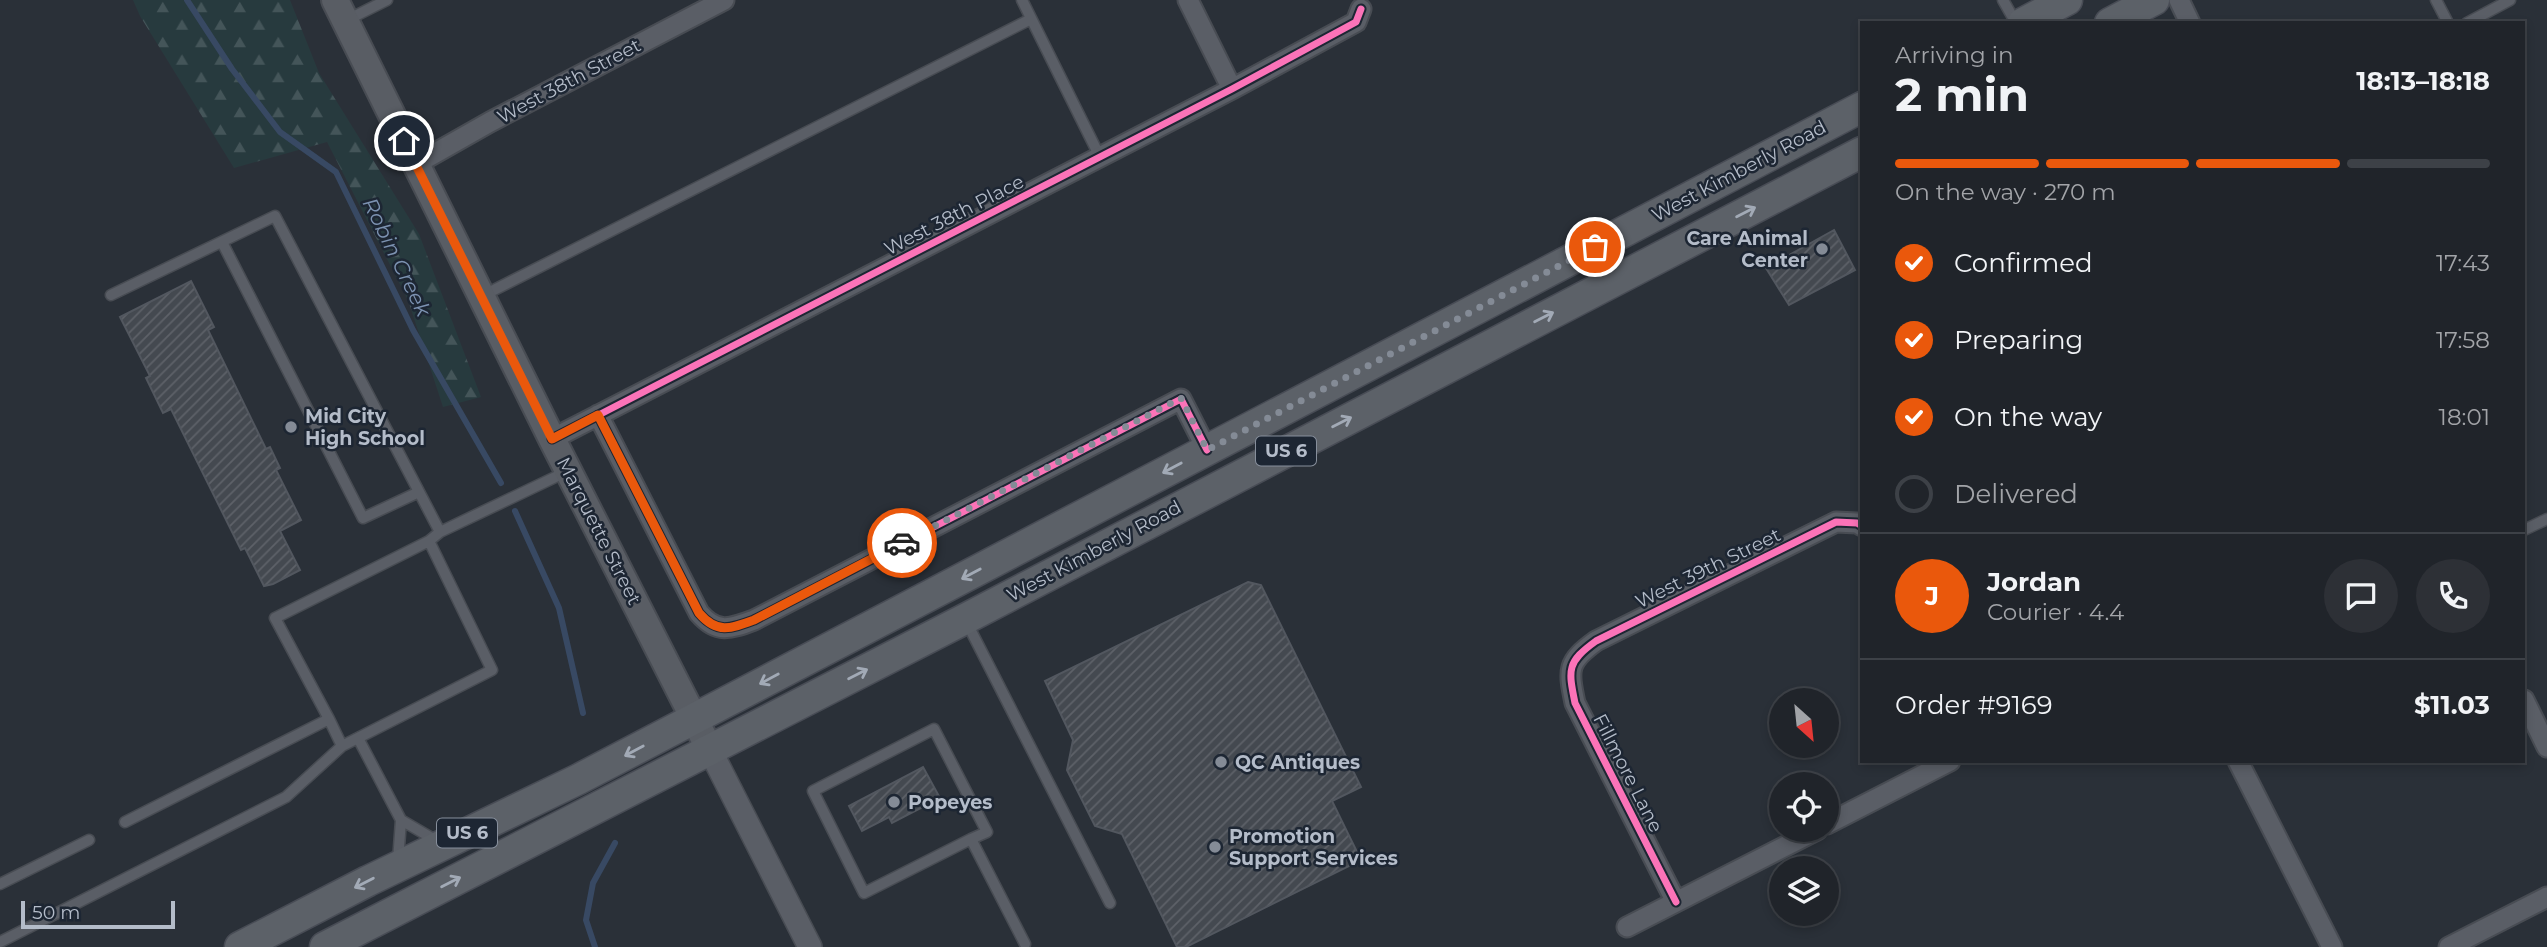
<!DOCTYPE html>
<meta charset="utf-8">
<style>
body{margin:0;font-family:Montserrat,sans-serif;background:#2d3036;color:#f1f3f6;height:100vh;display:flex;flex-direction:column;font-size:26px;white-space:nowrap}
*{box-sizing:border-box;margin:0}
p{font-size:23px;color:#a2a4a8}
.icon{flex:none;width:38px;height:38px;fill:none;stroke:currentColor;stroke-width:2;stroke-linecap:round;stroke-linejoin:round}
.map{position:relative;flex:1;overflow:hidden}
.panel{position:absolute;left:1860px;top:21px;width:665px;height:742px;display:flex;flex-direction:column;background:#20242a;border-radius:0px;box-shadow:0 4px 10px #0003,0 0 0 2px #3d4147}
.panel>*{flex:none}
.needle{width:46px;rotate:153deg}
.buttons{position:absolute;left:1769px;top:688px;display:grid;gap:14px}
.buttons a{display:grid;place-items:center;width:70px;height:70px;border-radius:50%;background:#20242a;box-shadow:0 4px 10px #0003,0 0 0 2px #3d4147;font-size:35px}
.scale{position:absolute;left:21px;bottom:18px;width:154px;box-sizing:border-box;padding-left:7px;border:4px solid #b4bcc9;border-top:0;font-size:19px;line-height:24px;white-space:nowrap;color:#b4bcc9;-webkit-text-stroke:5px #1d2633;paint-order:stroke}
.pin{position:absolute;display:grid;place-items:center;width:60px;height:60px;color:#fff;margin:-30px;border:4px solid #fff;border-radius:50%;box-shadow:0 2px 7px #0007}
.courier{position:absolute;display:grid;place-items:center;width:70px;height:70px;margin:-35px;border:5px solid #ea580c;border-radius:50%;background:#fff;color:#222;box-shadow:0 2px 9px #0007}
.head em{font-style:normal;font-weight:700}
.head div{display:flex;flex-direction:column-reverse}
.head{display:flex;align-items:center;justify-content:space-between;height:119px;padding:0 35px}
h1{font-size:46px;font-weight:700;line-height:52px}
.bar{display:grid;grid-template-columns:repeat(4,1fr);gap:10px 7px;align-content:center;height:84px;padding:0 35px}
.bar i{height:9px;border-radius:5px;background:#3d4147}
.bar .selected{background:#ea580c}
.bar p{grid-column:span 4}
.line{display:flex;align-items:center;gap:18px;padding:0 35px;border-top:2px solid #3d4147}
.line div{flex:1}
.round{display:grid;place-items:center;flex:none;width:74px;height:74px;border-radius:37px;background:#2d3036}
ol{padding:0 35px;list-style:none}
li{display:flex;align-items:center;gap:21px;height:77px}
li p{margin-inline-start:auto}
li .icon{padding:7px;border-radius:50%;background:#ea580c;color:#fff;stroke-width:4}
li:last-child{color:#a2a4a8}
li i{width:38px;height:38px;border:4px solid #3d4147;border-radius:50%}
.map>svg:first-child{display:block}
.forest{fill:url(#forest-firs)}
.lines{fill:none;stroke-linecap:round;stroke-linejoin:round}
.stream{stroke:#384963;stroke-width:6}
.building{fill:url(#building-hatch);stroke:#52575f;stroke-width:2}
.service-casing{stroke:#484c53;stroke-width:13}
.minor-casing{stroke:#484c53;stroke-width:23}
.tertiary-casing{stroke:#484c53;stroke-width:26}
.secondary-casing{stroke:#484c53;stroke-width:30}
.primary-casing{stroke:#484c55;stroke-width:33}
.service{stroke:#5a5e66;stroke-width:10}
.minor{stroke:#5a5e66;stroke-width:19}
.tertiary{stroke:#5a5e66;stroke-width:23}
.secondary{stroke:#595d64;stroke-width:26}
.primary{stroke:#5c6168;stroke-width:30}
.cycleway-casing{stroke:#1d2633;stroke-width:11}
.cycleway{stroke:#fb73b8;stroke-width:7}
.oneway{stroke:#a2aab6}
.done{stroke:#848b96;stroke-width:7;stroke-dasharray:0 12.6}
.route{stroke:#ea580c;stroke-width:9}
.poi-dot{fill:#848b96;stroke:#1d2633;stroke-width:2.5}
.labels{text-anchor:middle;dominant-baseline:central;stroke-width:5;stroke-linejoin:round;paint-order:stroke}
.shield{fill:#1d2633;stroke:#878f9c;stroke-width:2}
.shield-label{font-size:18px;font-weight:bold;fill:#b4bcc9}
.street-label{font-size:19px;fill:#b4bcc9;stroke:#1d2633}
.poi-label{font-size:19px;font-weight:bold;fill:#b4bcc9;stroke:#1d2633;text-anchor:start}
.water-label{font-size:21px;font-style:italic;fill:#7c92b1;stroke:#1d2633}
</style>
<div class="map">
<svg width="2547" height="947" viewBox="0 0 2547 947">
<defs>
<pattern id="forest-firs" width="22" height="20" patternUnits="userSpaceOnUse" patternTransform="scale(1.75)"><rect width="22" height="20" fill="#273a3e"/><path d="M5 1l3.5 6h-7zM16 11l3.5 6h-7z" fill="#445559"/></pattern>
<pattern id="building-hatch" width="6" height="6" patternUnits="userSpaceOnUse" patternTransform="scale(1.75)"><rect width="6" height="6" fill="#444950"/><path d="M-1 1l2-2M0 6l6-6M5 7l2-2" fill="none" stroke="#5d6168"/></pattern>
</defs>
<rect width="100%" height="100%" fill="#2a3038"/>
<path class="forest" d="M 133,0 L 290,0 L 319,73 L 419,234 L 481,397 L 443,407 L 408,300 L 327,142 L 234,168 L 140,16 Z"/>
<g class="lines">
<path class="stream" d="M 187,0 L 232,69 L 280,132 L 336,172 L 413,330 L 501,483
M 515,511 L 559,608 L 583,713
M 595,947 L 586,920 L 593,883 L 615,843"/>
</g>
<path class="building" d="M 1834,230 L 1855,270 L 1789,305 L 1766,268 Z
M 191,281 L 214,327 L 208,330 L 266,449 L 270,447 L 280,468 L 276,470 L 301,520 L 280,531 L 300,570 L 273,584 L 264,586 L 245,548 L 241,550 L 171,409 L 163,413 L 146,378 L 150,376 L 120,317 Z
M 1248,582 L 1261,585 L 1361,787 L 1332,801 L 1361,860 L 1186,947 L 1177,947 L 1122,834 L 1095,826 L 1067,770 L 1073,740 L 1045,681 Z
M 923,767 L 940,798 L 892,823 L 889,817 L 862,831 L 849,806 Z"/>
<g class="lines">
<defs>
<path id="service" d="M 1022,0 L 1100,157
M 2003,0 L 2016,23
M 2436,0 L 2448,23
M 347,20 L 387,0
M 2467,23 L 2510,0
M 222,242 L 363,518 L 419,492
M 111,295 L 275,216 L 440,532
M 482,296 L 1031,19
M 2524,530 L 2547,519
M 967,623 L 1110,903
M 329,719 L 275,618 L 429,541
M 358,738 L 401,820
M 125,822 L 329,719 L 342,746 L 492,670 L 429,541 L 440,532 L 568,471
M 971,839 L 987,832 L 934,729 L 813,791 L 864,893 L 971,839 L 1025,944
M 398,861 L 401,820 L 437,841
M 0,884 L 89,840
M 0,942 L 286,797 L 342,746"/>
<path id="minor" d="M 1188,0 L 1232,89
M 2179,0 L 2190,23
M 416,164 L 490,122 L 724,0
M 598,415 L 699,613 C 717,634 730,629 754,620 L 1181,399 L 1207,450
M 552,439 L 1232,89 L 1356,22 L 1361,9
M 2524,700 L 2547,747
M 2238,761 L 2332,947
M 1827,824 L 1950,761
M 1676,902 L 1575,703 C 1568,669 1567,662 1596,641 L 1836,522 L 1857,523 L 1862,526
M 1627,927 L 1817,830
M 2449,947 L 2547,897"/>
<path id="tertiary" d="M 710,750 L 810,947"/>
<path id="secondary" d="M 335,0 L 552,439 L 710,750"/>
<path id="primary" d="M 2023,23 L 2067,0
M 2110,23 L 2154,0
M 240,947 L 368,881 L 579,779 L 1862,107
M 325,947 L 965,619 L 1862,152"/>
</defs>
<use href="#service" class="service-casing"/>
<use href="#minor" class="minor-casing"/>
<use href="#tertiary" class="tertiary-casing"/>
<use href="#secondary" class="secondary-casing"/>
<use href="#primary" class="primary-casing"/>
<use href="#service" class="service"/>
<use href="#minor" class="minor"/>
<use href="#tertiary" class="tertiary"/>
<use href="#secondary" class="secondary"/>
<use href="#primary" class="primary"/>
<defs>
<path id="cycleway" d="M 598,415 L 699,613 C 717,634 730,629 754,620 L 1181,399 L 1207,450
M 552,439 L 1232,89 L 1356,22 L 1361,9
M 1676,902 L 1575,703 C 1568,669 1567,662 1596,641 L 1836,522 L 1857,523 L 1862,526"/>
</defs>
<use href="#cycleway" class="cycleway-casing"/>
<use href="#cycleway" class="cycleway"/>
</g>
<defs><path id="oneway-shaft" d="M-6 0H5M1.5-3L5.5 0L1.5 3" fill="none" stroke-width="1.6" stroke-linecap="round" stroke-linejoin="round" transform="scale(1.75)"/></defs>
<g class="oneway">
<use href="#oneway-shaft" transform="translate(1746 212) rotate(-27)"/>
<use href="#oneway-shaft" transform="translate(1544 317) rotate(-27)"/>
<use href="#oneway-shaft" transform="translate(1342 422) rotate(-27)"/>
<use href="#oneway-shaft" transform="translate(1172 468) rotate(152)"/>
<use href="#oneway-shaft" transform="translate(971 574) rotate(152)"/>
<use href="#oneway-shaft" transform="translate(858 674) rotate(-27)"/>
<use href="#oneway-shaft" transform="translate(769 679) rotate(152)"/>
<use href="#oneway-shaft" transform="translate(634 751) rotate(152)"/>
<use href="#oneway-shaft" transform="translate(451 882) rotate(-27)"/>
<use href="#oneway-shaft" transform="translate(364 883) rotate(153)"/>
</g>
<g class="lines">
<path class="done" d="M 902,543 L 1181,398 L 1207,450 L 1595,247"/>
<path class="route" d="M 404,141 L 552,439 L 598,415 L 699,613 C 717,634 730,629 754,620 L 902,543"/>
</g>
<g class="poi-dot">
<circle cx="1822" cy="249" r="7"/>
<circle cx="291" cy="427" r="7"/>
<circle cx="1221" cy="762" r="7"/>
<circle cx="894" cy="802" r="7"/>
<circle cx="1215" cy="847" r="7"/>
</g>
<g class="labels">
<g class="shield">
<rect x="1256" y="436.5" width="60" height="29" rx="5"/>
<rect x="437" y="818.5" width="60" height="29" rx="5"/>
</g>
<g class="shield-label">
<text x="1286" y="451">US 6</text>
<text x="467" y="833">US 6</text>
</g>
<g class="street-label">
<text transform="translate(569 81) rotate(-28)">West 38th Street</text>
<text transform="translate(1739 171) rotate(-28)">West Kimberly Road</text>
<text transform="translate(954 215) rotate(-27)">West 38th Place</text>
<text transform="translate(599 531) rotate(63)">Marquette Street</text>
<text transform="translate(1094 551) rotate(-28)">West Kimberly Road</text>
<text transform="translate(1708 568) rotate(-26)">West 39th Street</text>
<text transform="translate(1628 773) rotate(63)">Fillmore Lane</text>
</g>
<g class="poi-label">
<text x="1808" y="238" text-anchor="end">Care Animal<tspan x="1808" dy="22">Center</tspan></text>
<text x="305" y="416">Mid City<tspan x="305" dy="22">High School</tspan></text>
<text x="1235" y="762">QC Antiques</text>
<text x="908" y="802">Popeyes</text>
<text x="1229" y="836">Promotion<tspan x="1229" dy="22">Support Services</tspan></text>
</g>
<g class="water-label">
<text transform="translate(397 257) rotate(64)">Robin Creek</text>
</g>
</g>
</svg>
<div class="buttons">
<a><svg class="needle" viewBox="-14 -14 28 28"><path d="M0-13l5 13h-10z" fill="#e53935"/><path d="M0 13l5-13h-10z" fill="#a2a4a8"/></svg></a>
<a><svg class="icon" aria-label="locate" viewBox="0 0 24 24"><circle cx="12" cy="12" r="6"/><path d="M12 2v4M12 18v4M2 12h4M18 12h4"/></svg></a>
<a><svg class="icon" aria-label="layers" viewBox="0 0 24 24"><path d="M12 4l9 5-9 5-9-5zM3 14l9 5 9-5"/></svg></a>
</div>
<div class="scale">50 m</div>
<div class="pin" style="left:1595px;top:247px;background:#ea580c"><svg class="icon" aria-label="bag" viewBox="0 0 24 24"><path d="M5 8h14l-1 12H6zM9 8a3 3 0 0 1 6 0"/></svg></div>
<div class="pin" style="left:404px;top:141px;background:#1f2937"><svg class="icon" aria-label="home" viewBox="0 0 24 24"><path d="M3 11l9-7 9 7M6 9v11h12V9"/></svg></div>
<div class="courier" style="left:902px;top:543px"><svg class="icon" aria-label="car" viewBox="0 0 24 24"><path d="M5 17H2v-5l4-1 3-4h7l3 4 3 1v5h-3M9 17h6M6 11h13"/><circle cx="7" cy="17" r="2"/><circle cx="17" cy="17" r="2"/></svg></div>
<section class="panel">
<div class="head"><div><h1>2 min</h1><p>Arriving in</p></div><em>18:13–18:18</em></div>
<div class="bar"><i class="selected"></i><i class="selected"></i><i class="selected"></i><i></i><p>On the way · 270 m</p></div>
<ol>
<li><svg class="icon" aria-label="check" viewBox="0 0 24 24"><path d="M5 12l5 5 9-10"/></svg>Confirmed<p>17:43</p></li>
<li><svg class="icon" aria-label="check" viewBox="0 0 24 24"><path d="M5 12l5 5 9-10"/></svg>Preparing<p>17:58</p></li>
<li><svg class="icon" aria-label="check" viewBox="0 0 24 24"><path d="M5 12l5 5 9-10"/></svg>On the way<p>18:01</p></li>
<li><i></i>Delivered</li>
</ol>
<div class="line" style="height:126px"><b class="round" style="background:#ea580c;color:#fff">J</b><div><b>Jordan</b><p>Courier · 4.4</p></div><a class="round"><svg class="icon" aria-label="chat" viewBox="0 0 24 24"><path d="M4 5h16v11H9l-5 4z"/></svg></a><a class="round"><svg class="icon" aria-label="phone" viewBox="0 0 24 24"><path d="M5 4h4l2 5-3 2q2 4 5 5l2-3 5 2v4C11 20 4 13 5 4z"/></svg></a></div>
<div class="line" style="height:91px"><div>Order #9169</div><b>$11.03</b></div>
</section>
</div>
